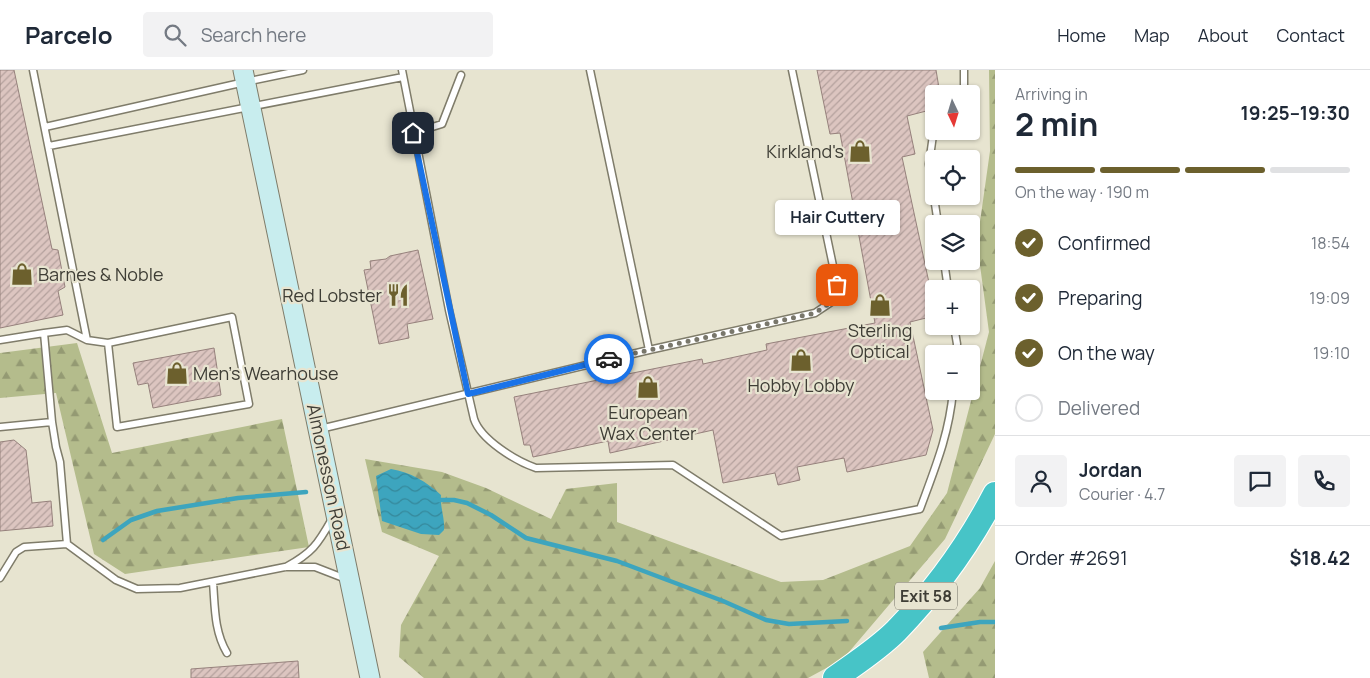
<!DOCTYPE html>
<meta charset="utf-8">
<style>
body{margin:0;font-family:Manrope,sans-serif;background:#f2f2f3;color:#1f2937;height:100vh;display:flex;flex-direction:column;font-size:19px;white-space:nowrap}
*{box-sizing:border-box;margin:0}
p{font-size:16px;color:#747a83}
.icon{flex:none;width:28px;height:28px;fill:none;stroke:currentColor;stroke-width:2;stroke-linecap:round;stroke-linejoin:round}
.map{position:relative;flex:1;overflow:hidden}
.panel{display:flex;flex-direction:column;background:#fff;width:375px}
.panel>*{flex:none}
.needle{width:32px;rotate:176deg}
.fabs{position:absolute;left:925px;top:15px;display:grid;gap:10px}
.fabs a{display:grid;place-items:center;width:55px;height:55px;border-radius:5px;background:#fff;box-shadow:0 1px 4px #0004;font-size:25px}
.pin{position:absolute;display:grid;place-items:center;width:42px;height:42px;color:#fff;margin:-21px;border-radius:10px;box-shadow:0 2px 8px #0006}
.courier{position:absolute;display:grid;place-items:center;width:50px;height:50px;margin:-25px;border:4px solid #1a73e8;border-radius:50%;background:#fff;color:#222;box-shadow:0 1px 6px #0007}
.bubble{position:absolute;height:35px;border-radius:5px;background:#fff;box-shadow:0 1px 4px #0004;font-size:16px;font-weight:700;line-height:35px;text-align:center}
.summary em{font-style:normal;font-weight:700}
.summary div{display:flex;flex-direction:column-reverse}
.summary{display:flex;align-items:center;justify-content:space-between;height:85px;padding:0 20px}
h1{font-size:32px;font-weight:700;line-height:38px}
.bar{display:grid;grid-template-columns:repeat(4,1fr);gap:8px 5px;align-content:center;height:60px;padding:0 20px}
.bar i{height:6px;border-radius:4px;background:#e0e1e3}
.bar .active{background:#6c602d}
.bar p{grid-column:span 4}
.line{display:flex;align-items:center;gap:12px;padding:0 20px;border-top:1px solid #e0e1e3}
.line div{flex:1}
.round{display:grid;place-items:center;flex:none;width:52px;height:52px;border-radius:5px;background:#f2f2f3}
ol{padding:0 20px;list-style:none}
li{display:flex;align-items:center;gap:15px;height:55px}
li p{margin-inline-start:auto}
li .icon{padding:5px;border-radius:50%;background:#6c602d;color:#fff;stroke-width:4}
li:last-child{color:#747a83}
li i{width:28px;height:28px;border:2px solid #e0e1e3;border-radius:50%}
header{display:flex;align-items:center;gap:30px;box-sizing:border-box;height:70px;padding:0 25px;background:#fff;border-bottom:1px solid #e0e1e3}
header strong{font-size:24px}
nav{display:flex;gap:28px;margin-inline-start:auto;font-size:18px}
.search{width:350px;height:45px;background:#f2f2f3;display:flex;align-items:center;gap:12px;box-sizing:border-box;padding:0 18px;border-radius:5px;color:#747a83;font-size:19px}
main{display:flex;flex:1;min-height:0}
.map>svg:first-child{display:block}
.forest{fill:url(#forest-firs)}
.water{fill:url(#water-waves)}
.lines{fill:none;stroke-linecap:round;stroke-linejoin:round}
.stream{stroke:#3da5be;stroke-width:4.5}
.building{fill:url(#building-hatch);stroke:#96817c}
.lane-casing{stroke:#7f7c6a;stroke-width:9}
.secondary-casing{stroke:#7f7c6a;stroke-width:21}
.highway-casing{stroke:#fff;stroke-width:26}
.lane{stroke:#fff;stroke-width:6}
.secondary{stroke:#c8edee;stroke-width:19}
.highway{stroke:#47c4c7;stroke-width:24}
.done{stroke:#79776b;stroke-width:5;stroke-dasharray:0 9}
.route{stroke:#1a73e8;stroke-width:6}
.labels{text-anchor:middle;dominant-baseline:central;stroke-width:4.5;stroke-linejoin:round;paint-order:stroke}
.shield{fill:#e7e4d0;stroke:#716f64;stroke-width:1}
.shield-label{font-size:16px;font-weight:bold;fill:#3e3d35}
.poi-label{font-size:18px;fill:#3e3d35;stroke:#e7e4d0}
.street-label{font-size:18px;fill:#3e3d35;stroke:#e7e4d0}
</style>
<header>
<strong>Parcelo</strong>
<div class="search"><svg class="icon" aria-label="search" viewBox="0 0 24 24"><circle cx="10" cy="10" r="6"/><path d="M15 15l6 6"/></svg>Search here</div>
<nav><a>Home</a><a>Map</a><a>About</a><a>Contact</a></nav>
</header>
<main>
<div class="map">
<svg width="995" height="608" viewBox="0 0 995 608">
<defs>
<pattern id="forest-firs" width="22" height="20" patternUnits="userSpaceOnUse" patternTransform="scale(1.25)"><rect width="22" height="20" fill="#b4bc8c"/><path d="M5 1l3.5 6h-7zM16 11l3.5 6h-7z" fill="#949a73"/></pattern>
<pattern id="water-waves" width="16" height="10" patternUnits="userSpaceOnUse" patternTransform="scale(1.25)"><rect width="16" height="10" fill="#3da5be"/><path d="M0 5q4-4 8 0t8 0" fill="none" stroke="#35889b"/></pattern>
<pattern id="building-hatch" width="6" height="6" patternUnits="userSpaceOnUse" patternTransform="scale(1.25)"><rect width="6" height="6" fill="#dcc5c0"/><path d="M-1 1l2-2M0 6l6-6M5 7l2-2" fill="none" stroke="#b4a19d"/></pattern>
</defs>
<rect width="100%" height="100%" fill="#e7e4d0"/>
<path class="forest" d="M 989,0 L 995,0 L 995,364 L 945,469 L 843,589 L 808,608 L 424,608 L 399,587 L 401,555 L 439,486 L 382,462 L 365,389 L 442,402 L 486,418 L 551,449 L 566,419 L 617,413 L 617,452 L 781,512 L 823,510 L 910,476 L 947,423 L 989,262 L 977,173 L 990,81 Z
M 77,273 L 112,383 L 282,349 L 309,477 L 125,504 L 94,484 L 56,323 L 0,328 L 0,283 Z
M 995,491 L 995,608 L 929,608 L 923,582 L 980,518 Z"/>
<path class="water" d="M 391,399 C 410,402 427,412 441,425 C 440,438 445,448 444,460 L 439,465 L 421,464 L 382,451 L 376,406 Z"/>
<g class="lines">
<path class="stream" d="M 435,430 L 454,430 L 467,433 L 491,445 L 526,468 L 617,491 L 723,531 L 766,550 L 789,554 L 847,551
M 103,470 L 131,450 L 157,441 L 238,428 L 306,422
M 941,558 L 980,552 L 995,552"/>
</g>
<path class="building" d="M 0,0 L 14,0 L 52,179 L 58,180 L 65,217 L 58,221 L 63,245 L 0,258 Z
M 817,0 L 936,0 L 940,24 L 934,24 L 934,39 L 907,46 L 915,84 L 902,87 L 934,236 L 934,246 L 910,252 L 933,360 L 926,385 L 847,402 L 844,388 L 797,397 L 800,410 L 778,415 L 775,403 L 723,413 L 713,360 L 610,383 L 608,371 L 533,387 L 530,375 L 524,375 L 514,327 L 702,289 L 703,294 L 767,280 L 766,274 L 875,253 L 840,63 L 830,64 Z
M 418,180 L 433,249 L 407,254 L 409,268 L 379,274 L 364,200 L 371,199 L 370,191 L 386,189 L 390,186 Z
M 214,278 L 221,325 L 153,338 L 148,313 L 138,315 L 133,293 Z
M 14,370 L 26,380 L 32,433 L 51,431 L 53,456 L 0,461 L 0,372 Z
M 298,591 L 299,608 L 191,608 L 191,599 Z"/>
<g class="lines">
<defs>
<path id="lane" d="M 33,0 L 87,270
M 402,0 L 449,240 L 474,349 C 481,370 516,391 536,398 L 673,395 L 781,466 L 920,439 C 935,398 949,365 953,321
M 590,0 L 649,280
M 964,0 L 964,24
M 45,57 L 245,12 L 303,0
M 413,63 L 442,54 L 461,5
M 49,76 L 403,7
M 938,154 L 929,94 L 933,65 L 944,61
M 944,191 L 948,219
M 954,256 L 957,274 L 956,284
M 0,270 L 44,263
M 0,357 L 52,352
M 320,359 L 649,280 L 815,243 L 830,233 L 837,215 L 792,0
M 67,474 L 116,510 L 137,519 L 180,518 L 285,497 L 315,497 L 346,509
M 286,497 C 312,483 318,474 332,449
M 0,508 L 16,482 L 24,477 L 67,474 L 60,392 L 56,377 L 52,352 L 44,263 L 67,260 L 87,270 L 108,273 L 232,247 L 249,334 L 117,357 L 108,273
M 213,512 C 215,537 214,561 227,583"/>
<path id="secondary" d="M 243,0 L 370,608"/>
<path id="highway" d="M 835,608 C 856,593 878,579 896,561 C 935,521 969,474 995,424"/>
</defs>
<use href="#lane" class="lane-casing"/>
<use href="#secondary" class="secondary-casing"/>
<use href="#highway" class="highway-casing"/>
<use href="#lane" class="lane"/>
<use href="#secondary" class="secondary"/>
<use href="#highway" class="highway"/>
</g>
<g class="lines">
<path class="done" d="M 609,289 L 815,243 L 830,233 L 837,215"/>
<path class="route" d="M 413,63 L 468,324 L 609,289"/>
</g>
<defs>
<symbol id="shop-bare" viewBox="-9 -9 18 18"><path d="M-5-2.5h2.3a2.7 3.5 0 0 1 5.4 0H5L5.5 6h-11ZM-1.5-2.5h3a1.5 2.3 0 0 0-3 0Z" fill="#6c602d" stroke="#e7e4d0" stroke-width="2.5" paint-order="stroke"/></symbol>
<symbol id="restaurant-bare" viewBox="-9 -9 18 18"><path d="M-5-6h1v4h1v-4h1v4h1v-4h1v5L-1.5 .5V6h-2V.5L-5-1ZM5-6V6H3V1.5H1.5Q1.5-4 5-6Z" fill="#6c602d" stroke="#e7e4d0" stroke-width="2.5" paint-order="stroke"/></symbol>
</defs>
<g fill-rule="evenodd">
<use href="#shop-bare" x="844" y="65" width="32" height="32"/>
<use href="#shop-bare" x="6" y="188" width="32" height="32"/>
<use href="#restaurant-bare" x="382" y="209" width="32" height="32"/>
<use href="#shop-bare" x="864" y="219" width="32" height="32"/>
<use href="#shop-bare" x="785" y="274" width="32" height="32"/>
<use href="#shop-bare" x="161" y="287" width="32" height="32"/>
<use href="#shop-bare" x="632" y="301" width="32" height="32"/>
</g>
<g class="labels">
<rect class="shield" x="895" y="512.5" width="62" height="27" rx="4"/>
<g class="shield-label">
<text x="926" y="526">Exit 58</text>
</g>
<g class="poi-label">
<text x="844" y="81" text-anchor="end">Kirkland's</text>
<text x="38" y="204" text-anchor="start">Barnes &amp; Noble</text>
<text x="382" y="225" text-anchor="end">Red Lobster</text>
<text x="880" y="260">Sterling<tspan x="880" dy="21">Optical</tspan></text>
<text x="193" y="303" text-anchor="start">Men's Wearhouse</text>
<text x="801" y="315">Hobby Lobby</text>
<text x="648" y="342">European<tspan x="648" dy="21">Wax Center</tspan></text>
</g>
<g class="street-label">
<text transform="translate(329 407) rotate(78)">Almonesson Road</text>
</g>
</g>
</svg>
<div class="fabs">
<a><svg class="needle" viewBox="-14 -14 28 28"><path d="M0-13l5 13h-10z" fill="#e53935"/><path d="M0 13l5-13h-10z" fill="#747a83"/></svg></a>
<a><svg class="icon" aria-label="locate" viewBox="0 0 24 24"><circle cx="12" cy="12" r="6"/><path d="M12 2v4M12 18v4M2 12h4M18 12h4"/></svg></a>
<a><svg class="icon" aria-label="layers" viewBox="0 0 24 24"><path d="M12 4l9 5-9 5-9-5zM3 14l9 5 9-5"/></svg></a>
<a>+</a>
<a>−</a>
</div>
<div class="pin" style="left:837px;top:215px;background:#ea580c"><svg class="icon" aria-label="bag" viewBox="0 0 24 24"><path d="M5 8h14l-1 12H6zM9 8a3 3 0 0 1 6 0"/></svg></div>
<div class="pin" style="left:413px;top:63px;background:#1f2937"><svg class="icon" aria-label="home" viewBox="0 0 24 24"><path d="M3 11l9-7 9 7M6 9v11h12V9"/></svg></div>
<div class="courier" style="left:609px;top:289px"><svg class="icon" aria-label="car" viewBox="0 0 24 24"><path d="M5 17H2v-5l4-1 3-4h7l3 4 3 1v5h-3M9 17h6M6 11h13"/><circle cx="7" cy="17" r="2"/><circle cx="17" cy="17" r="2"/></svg></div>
<div class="bubble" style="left:775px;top:130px;width:125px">Hair Cuttery</div>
</div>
<section class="panel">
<div class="summary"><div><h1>2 min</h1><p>Arriving in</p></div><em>19:25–19:30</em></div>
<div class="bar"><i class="active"></i><i class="active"></i><i class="active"></i><i></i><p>On the way · 190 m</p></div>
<ol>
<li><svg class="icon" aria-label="check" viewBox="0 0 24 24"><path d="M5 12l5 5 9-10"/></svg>Confirmed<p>18:54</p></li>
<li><svg class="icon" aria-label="check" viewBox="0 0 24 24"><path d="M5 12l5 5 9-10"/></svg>Preparing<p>19:09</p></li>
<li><svg class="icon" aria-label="check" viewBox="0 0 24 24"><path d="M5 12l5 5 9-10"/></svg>On the way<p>19:10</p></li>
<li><i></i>Delivered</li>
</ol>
<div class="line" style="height:90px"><a class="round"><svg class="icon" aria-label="person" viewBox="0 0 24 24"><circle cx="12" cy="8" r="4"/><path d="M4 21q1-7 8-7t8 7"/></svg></a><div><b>Jordan</b><p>Courier · 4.7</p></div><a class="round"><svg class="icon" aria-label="chat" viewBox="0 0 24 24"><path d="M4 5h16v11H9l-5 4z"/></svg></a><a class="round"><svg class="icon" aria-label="phone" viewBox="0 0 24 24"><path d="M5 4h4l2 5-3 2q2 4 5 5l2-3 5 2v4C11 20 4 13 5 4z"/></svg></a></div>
<div class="line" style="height:65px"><div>Order #2691</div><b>$18.42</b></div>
</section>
</main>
